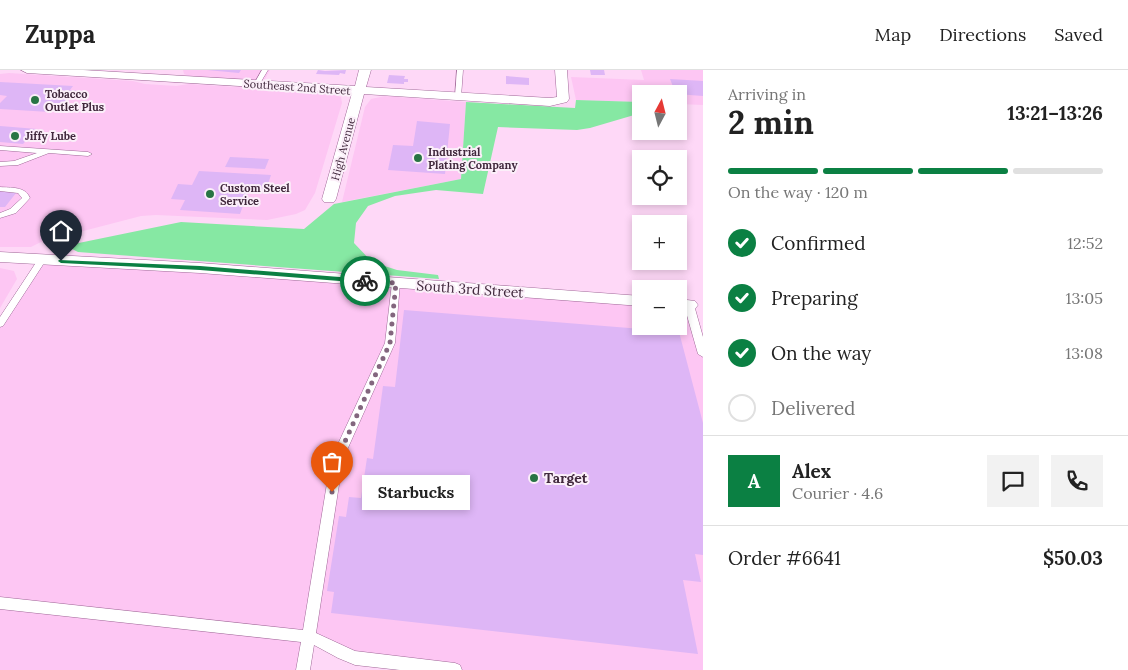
<!DOCTYPE html>
<meta charset="utf-8">
<style>
body{margin:0;font-family:Lora,serif;background:#f2f2f2;color:#222;height:100vh;display:flex;flex-direction:column;font-size:19px;white-space:nowrap}
*{box-sizing:border-box;margin:0}
p{font-size:16px;color:#767676}
.icon{flex:none;width:28px;height:28px;fill:none;stroke:currentColor;stroke-width:2;stroke-linecap:round;stroke-linejoin:round}
.map{position:relative;flex:1;overflow:hidden}
.side{display:flex;flex-direction:column;background:#fff;width:425px}
.side>*{flex:none}
.needle{width:32px;rotate:7deg}
.controls{position:absolute;left:632px;top:15px;display:grid;gap:10px}
.controls a{display:grid;place-items:center;width:55px;height:55px;border-radius:0px;background:#fff;box-shadow:0 2px 8px #0003;font-size:25px}
.pin{position:absolute;display:grid;place-items:center;width:42px;height:42px;color:#fff;margin:-51px -21px;border-radius:50% 50% 50% 0;rotate:-45deg;box-shadow:0 0 5px #0007}
.pin .icon{rotate:45deg}
.courier{position:absolute;display:grid;place-items:center;width:50px;height:50px;margin:-25px;border:4px solid #0b8043;border-radius:50%;background:#fff;color:#222;box-shadow:0 1px 6px #0007}
.bubble{position:absolute;height:35px;border-radius:0px;background:#fff;box-shadow:0 2px 8px #0003;font-size:16px;font-weight:700;line-height:35px;text-align:center}
.head em{font-style:normal;font-weight:700}
.head div{display:flex;flex-direction:column-reverse}
.head{display:flex;align-items:center;justify-content:space-between;height:85px;padding:0 25px}
h1{font-size:32px;font-weight:700;line-height:38px}
.bar{display:grid;grid-template-columns:repeat(4,1fr);gap:8px 5px;align-content:center;height:60px;padding:0 25px}
.bar i{height:6px;border-radius:4px;background:#e0e0e0}
.bar .selected{background:#0b8043}
.bar p{grid-column:span 4}
.line{display:flex;align-items:center;gap:12px;padding:0 25px;border-top:1px solid #e0e0e0}
.line div{flex:1}
.round{display:grid;place-items:center;flex:none;width:52px;height:52px;border-radius:0px;background:#f2f2f2}
ol{padding:0 25px;list-style:none}
li{display:flex;align-items:center;gap:15px;height:55px}
li p{margin-inline-start:auto}
li .icon{padding:5px;border-radius:50%;background:#0b8043;color:#fff;stroke-width:4}
li:last-child{color:#767676}
li i{width:28px;height:28px;border:2px solid #e0e0e0;border-radius:50%}
header{display:flex;align-items:center;gap:30px;box-sizing:border-box;height:70px;padding:0 25px;background:#fff;border-bottom:1px solid #e0e0e0}
header strong{font-size:24px}
nav{display:flex;gap:28px;margin-inline-start:auto;font-size:18px}
main{display:flex;flex:1;min-height:0}
.map>svg:first-child{display:block}
.built{fill:#fdc6f3}
.green{fill:#86e8a3}
.building{fill:#deb6f6}
.lines{fill:none;stroke-linecap:round;stroke-linejoin:round}
.lane-casing{stroke:#a06898;stroke-width:1}
.street-casing{stroke:#a06898;stroke-width:1}
.lane{fill:#fff;fill-rule:evenodd}
.street{fill:#fff;fill-rule:evenodd}
.route{fill:#0b8043}
.done{stroke:#83667e;stroke-width:5;stroke-dasharray:0 9}
.poi-dot{fill:#287444;stroke:#fbeff9;stroke-width:2}
.labels{text-anchor:middle;dominant-baseline:central;stroke-width:4;stroke-linejoin:round;paint-order:stroke}
.far-street-label{font-size:11px;fill:#41293d;stroke:#fbeff9}
.far-poi-label{font-size:11px;font-weight:bold;fill:#41293d;stroke:#fbeff9;text-anchor:start}
.street-label{font-size:14px;fill:#41293d;stroke:#fbeff9}
.poi-label{font-size:14px;font-weight:bold;fill:#41293d;stroke:#fbeff9;text-anchor:start}
</style>
<header>
<strong>Zuppa</strong>
<nav><a>Map</a><a>Directions</a><a>Saved</a></nav>
</header>
<main>
<div class="map">
<svg width="703" height="600" viewBox="0 0 703 600">
<rect width="100%" height="100%" fill="#fed8f7"/>
<path class="built" d="M 183,0 L 270,0 L 264,11 L 191,7 L 184,4 Z
M 641,0 L 703,0 L 703,35 L 679,34 L 679,24 L 641,24 L 641,32 L 576,30 L 571,7 L 644,10 Z
M 9,3 L 133,11 L 145,14 L 176,16 L 189,14 L 328,23 L 341,27 L 342,33 L 315,123 L 305,140 L 296,144 L 267,150 L 156,145 L 141,146 L 41,172 L 31,177 L 0,177 L 0,4 Z
M 385,26 L 466,32 L 461,109 L 342,132 L 365,37 L 371,29 Z
M 42,190 L 641,231 L 641,256 L 679,256 L 679,234 L 689,235 L 703,284 L 703,600 L 455,600 L 355,588 L 309,568 L 303,600 L 0,600 L 0,254 Z
M 0,198 L 14,201 L 17,209 L 0,238 Z"/>
<path class="green" d="M 576,30 L 641,32 L 641,43 L 590,58 L 577,60 L 498,57 L 483,124 L 436,120 L 395,126 L 368,136 L 356,153 L 354,173 L 372,192 L 397,200 L 438,205 L 439,209 L 78,182 L 70,178 L 69,175 L 181,152 L 304,159 L 334,134 L 461,109 L 466,32 L 575,38 Z"/>
<path class="building" d="M 207,0 L 241,0 L 239,3 Z
M 318,0 L 325,1 L 346,0 L 345,4 L 340,3 L 339,5 L 316,4 Z
M 590,0 L 604,0 L 605,5 L 591,5 Z
M 389,5 L 405,6 L 404,9 L 408,9 L 408,12 L 404,12 L 404,14 L 387,13 Z
M 506,6 L 529,8 L 529,15 L 506,14 Z
M 670,9 L 703,11 L 703,26 L 676,24 Z
M 0,12 L 73,16 L 70,20 L 76,20 L 65,34 L 58,33 L 50,42 L 0,39 L 0,33 L 7,26 L 0,25 Z
M 417,51 L 450,54 L 445,104 L 388,100 L 393,75 L 413,76 Z
M 0,56 L 37,59 L 23,74 L 0,72 Z
M 230,87 L 269,89 L 265,99 L 225,97 Z
M 199,101 L 271,105 L 266,120 L 249,119 L 240,144 L 180,140 L 185,130 L 171,129 L 178,114 L 192,115 Z
M 0,121 L 16,123 L 5,137 L 0,137 Z
M 404,240 L 679,262 L 703,353 L 703,485 L 695,484 L 701,512 L 683,510 L 698,584 L 331,543 L 334,522 L 327,521 L 339,446 L 346,447 L 349,427 L 361,428 L 367,388 L 373,389 L 383,316 L 395,317 Z"/>
<g class="lines">
<defs>
<path id="lane" d="M 262,0 L 268,0 L 259,15 L 255,15 L 254,14 Z
M 457,0 L 463,0 L 461,27 L 458,29 L 455,27 Z
M 0,76 L 88,82 L 92,84 L 88,86 L 49,83 L 18,95 L 0,96 L 0,92 L 14,91 L 37,83 L 0,80 Z
M 0,117 C 11,118 25,116 30,128 L 16,143 L 0,148 L 0,143 L 10,139 L 22,128 L 18,123 L 0,121 Z
M 42,187 L 46,190 L 3,256 L 0,257 L 0,247 L 39,188 Z
M 396,210 L 400,213 L 395,273 L 343,389 L 316,563 L 355,581 L 455,593 L 460,595 L 462,600 L 400,600 L 355,595 L 338,588 L 314,575 L 310,600 L 296,600 L 301,572 L 0,539 L 0,527 L 303,560 L 331,389 L 385,273 L 392,213 Z
M 689,232 L 694,235 L 703,267 L 703,287 L 698,284 L 684,235 Z"/>
<path id="street" d="M 21,0 L 83,0 L 355,16 L 359,0 L 371,0 L 366,17 L 550,28 L 557,27 L 555,0 L 567,0 L 569,29 L 567,32 L 550,36 L 364,24 L 336,129 L 334,132 L 324,132 L 322,129 L 352,23 L 27,3 Z
M 0,182 L 200,193 L 641,226 L 641,236 L 200,203 L 0,192 Z
M 679,229 L 695,231 L 698,235 L 695,239 L 679,239 Z"/>
</defs>
<use href="#lane" class="lane-casing"/>
<use href="#street" class="street-casing"/>
<use href="#lane" class="lane"/>
<use href="#street" class="street"/>
</g>
<path class="route" d="M 59,190 L 200,196 L 365,209 L 368,211 L 365,213 L 200,200 L 61,193 L 58,191 Z"/>
<g class="lines">
<path class="done" d="M 332,422 L 337,389 L 390,273 L 396,213 L 365,211"/>
</g>
<g class="poi-dot">
<circle cx="35" cy="30" r="5"/>
<circle cx="15" cy="66" r="5"/>
<circle cx="418" cy="88" r="5"/>
<circle cx="210" cy="124" r="5"/>
<circle cx="534" cy="408" r="5"/>
</g>
<g class="labels">
<g class="far-street-label">
<text transform="translate(297 17) rotate(4)">Southeast 2nd Street</text>
<text transform="translate(343 79) rotate(-75)">High Avenue</text>
</g>
<g class="far-poi-label">
<text x="45" y="24">Tobacco<tspan x="45" dy="13">Outlet Plus</tspan></text>
<text x="25" y="66">Jiffy Lube</text>
<text x="428" y="82">Industrial<tspan x="428" dy="13">Plating Company</tspan></text>
<text x="220" y="118">Custom Steel<tspan x="220" dy="13">Service</tspan></text>
</g>
<g class="street-label">
<text transform="translate(470 219) rotate(4)">South 3rd Street</text>
</g>
<g class="poi-label">
<text x="544" y="408">Target</text>
</g>
</g>
</svg>
<div class="controls">
<a><svg class="needle" viewBox="-14 -14 28 28"><path d="M0-13l5 13h-10z" fill="#e53935"/><path d="M0 13l5-13h-10z" fill="#767676"/></svg></a>
<a><svg class="icon" aria-label="locate" viewBox="0 0 24 24"><circle cx="12" cy="12" r="6"/><path d="M12 2v4M12 18v4M2 12h4M18 12h4"/></svg></a>
<a>+</a>
<a>−</a>
</div>
<div class="pin" style="left:332px;top:422px;background:#ea580c"><svg class="icon" aria-label="bag" viewBox="0 0 24 24"><path d="M5 8h14l-1 12H6zM9 8a3 3 0 0 1 6 0"/></svg></div>
<div class="pin" style="left:61px;top:191px;background:#1f2937"><svg class="icon" aria-label="home" viewBox="0 0 24 24"><path d="M3 11l9-7 9 7M6 9v11h12V9"/></svg></div>
<div class="courier" style="left:365px;top:211px"><svg class="icon" aria-label="bike" viewBox="0 0 24 24"><circle cx="6" cy="16" r="4"/><circle cx="18" cy="16" r="4"/><path d="M6 16l4-8h5l3 8M10 8l3 8H6M13 5h3"/></svg></div>
<div class="bubble" style="left:362px;top:405px;width:108px">Starbucks</div>
</div>
<section class="side">
<div class="head"><div><h1>2 min</h1><p>Arriving in</p></div><em>13:21–13:26</em></div>
<div class="bar"><i class="selected"></i><i class="selected"></i><i class="selected"></i><i></i><p>On the way · 120 m</p></div>
<ol>
<li><svg class="icon" aria-label="check" viewBox="0 0 24 24"><path d="M5 12l5 5 9-10"/></svg>Confirmed<p>12:52</p></li>
<li><svg class="icon" aria-label="check" viewBox="0 0 24 24"><path d="M5 12l5 5 9-10"/></svg>Preparing<p>13:05</p></li>
<li><svg class="icon" aria-label="check" viewBox="0 0 24 24"><path d="M5 12l5 5 9-10"/></svg>On the way<p>13:08</p></li>
<li><i></i>Delivered</li>
</ol>
<div class="line" style="height:90px"><b class="round" style="background:#0b8043;color:#fff">A</b><div><b>Alex</b><p>Courier · 4.6</p></div><a class="round"><svg class="icon" aria-label="chat" viewBox="0 0 24 24"><path d="M4 5h16v11H9l-5 4z"/></svg></a><a class="round"><svg class="icon" aria-label="phone" viewBox="0 0 24 24"><path d="M5 4h4l2 5-3 2q2 4 5 5l2-3 5 2v4C11 20 4 13 5 4z"/></svg></a></div>
<div class="line" style="height:65px"><div>Order #6641</div><b>$50.03</b></div>
</section>
</main>
